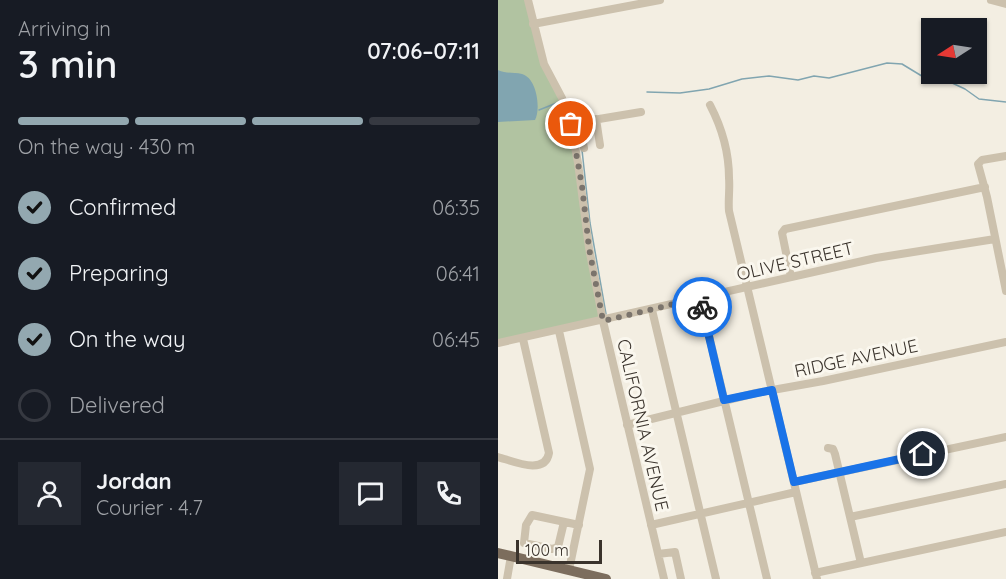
<!DOCTYPE html>
<meta charset="utf-8">
<style>
body{margin:0;font-family:Quicksand,sans-serif;background:#242831;color:#f1f3f6;height:100vh;display:flex;flex-direction:column;font-size:22px;white-space:nowrap}
*{box-sizing:border-box;margin:0}
p{font-size:20px;color:#9ea1a6}
.icon{flex:none;width:33px;height:33px;fill:none;stroke:currentColor;stroke-width:2;stroke-linecap:round;stroke-linejoin:round}
.map{position:relative;flex:1;overflow:hidden}
.side{display:flex;flex-direction:column;background:#171b24;width:498px}
.side>*{flex:none}
.needle{width:39px;rotate:258deg}
.tools{position:absolute;left:423px;top:18px;display:grid;gap:12px}
.tools a{display:grid;place-items:center;width:66px;height:66px;border-radius:0px;background:#171b24;box-shadow:0 2px 4px #0004;font-size:30px}
.scale{position:absolute;left:18px;bottom:15px;width:86px;box-sizing:border-box;padding-left:6px;border:3px solid #3a332c;border-top:0;font-size:16px;line-height:21px;white-space:nowrap;color:#3a332c;-webkit-text-stroke:4px #faf7ee;paint-order:stroke}
.pin{position:absolute;display:grid;place-items:center;width:51px;height:51px;color:#fff;margin:-26px;border:3px solid #fff;border-radius:50%;box-shadow:0 2px 6px #0007}
.courier{position:absolute;display:grid;place-items:center;width:60px;height:60px;margin:-30px;border:4px solid #1a73e8;border-radius:50%;background:#fff;color:#222;box-shadow:0 2px 8px #0007}
.overview em{font-style:normal;font-weight:600}
.overview div{display:flex;flex-direction:column-reverse}
.overview{display:flex;align-items:center;justify-content:space-between;height:102px;padding:0 18px}
h1{font-size:39px;font-weight:600;line-height:45px}
.bar{display:grid;grid-template-columns:repeat(4,1fr);gap:9px 6px;align-content:center;height:72px;padding:0 18px}
.bar i{height:8px;border-radius:4px;background:#363941}
.bar .selected{background:#93a8b0}
.bar p{grid-column:span 4}
.line{display:flex;align-items:center;gap:15px;padding:0 18px;border-top:2px solid #363941}
.line div{flex:1}
.round{display:grid;place-items:center;flex:none;width:63px;height:63px;border-radius:0px;background:#242831}
ol{padding:0 18px;list-style:none}
li{display:flex;align-items:center;gap:18px;height:66px}
li p{margin-inline-start:auto}
li .icon{padding:6px;border-radius:50%;background:#93a8b0;color:#111;stroke-width:4}
li:last-child{color:#9ea1a6}
li i{width:33px;height:33px;border:3px solid #363941;border-radius:50%}
main{display:flex;flex:1;min-height:0}
.map>svg:first-child{display:block}
.green{fill:#b1c3a1}
.water{fill:#81a5b0}
.lines{fill:none;stroke-linecap:round;stroke-linejoin:round}
.stream{stroke:#81a5b0;stroke-width:1.5}
.minor{stroke:#ccc1ad;stroke-width:8}
.major{stroke:#7c6d5d;stroke-width:10}
.done{stroke:#7b746c;stroke-width:6;stroke-dasharray:0 10.8}
.route{stroke:#1a73e8;stroke-width:8}
.labels{text-anchor:middle;dominant-baseline:central;stroke-width:6;stroke-linejoin:round;paint-order:stroke}
.street-label{font-size:18px;fill:#3a332c;stroke:#faf7ee}
</style>
<main>
<section class="side">
<div class="overview"><div><h1>3 min</h1><p>Arriving in</p></div><em>07:06–07:11</em></div>
<div class="bar"><i class="selected"></i><i class="selected"></i><i class="selected"></i><i></i><p>On the way · 430 m</p></div>
<ol>
<li><svg class="icon" aria-label="check" viewBox="0 0 24 24"><path d="M5 12l5 5 9-10"/></svg>Confirmed<p>06:35</p></li>
<li><svg class="icon" aria-label="check" viewBox="0 0 24 24"><path d="M5 12l5 5 9-10"/></svg>Preparing<p>06:41</p></li>
<li><svg class="icon" aria-label="check" viewBox="0 0 24 24"><path d="M5 12l5 5 9-10"/></svg>On the way<p>06:45</p></li>
<li><i></i>Delivered</li>
</ol>
<div class="line" style="height:108px"><a class="round"><svg class="icon" aria-label="person" viewBox="0 0 24 24"><circle cx="12" cy="8" r="4"/><path d="M4 21q1-7 8-7t8 7"/></svg></a><div><b>Jordan</b><p>Courier · 4.7</p></div><a class="round"><svg class="icon" aria-label="chat" viewBox="0 0 24 24"><path d="M4 5h16v11H9l-5 4z"/></svg></a><a class="round"><svg class="icon" aria-label="phone" viewBox="0 0 24 24"><path d="M5 4h4l2 5-3 2q2 4 5 5l2-3 5 2v4C11 20 4 13 5 4z"/></svg></a></div>
</section>
<div class="map">
<svg width="508" height="579" viewBox="0 0 508 579">
<rect width="100%" height="100%" fill="#f3eee2"/>
<path class="green" d="M 0,0 L 30,0 L 46,64 L 66,104 L 105,321 L 0,343 Z"/>
<path class="water" d="M 0,70 C 8,74 16,72 24,74 C 39,78 43,109 37,120 L 0,122 Z"/>
<g class="lines">
<path class="stream" d="M 149,92 L 182,93 L 211,89 L 244,79 L 271,76 L 300,80 L 316,76 L 331,78 L 389,63 L 404,64 L 432,81 L 452,82 L 467,89 L 481,99 L 508,102
M 69,100 L 77,124
M 41,110 L 61,102
M 84,150 L 92,223 L 108,314"/>
<path class="minor" d="M 30,0 L 46,64 L 64,98 L 73,125 L 80,163 L 91,248 L 105,321 L 166,579
M 493,0 L 508,4
M 35,24 L 162,0
M 212,105 C 224,128 231,152 231,178 C 232,189 230,200 231,211 L 319,579
M 98,119 L 102,145
M 82,128 L 86,148
M 74,130 L 82,128 L 89,121 L 143,112
M 508,156 L 484,160 L 480,164 L 489,197 L 508,291
M 293,277 L 284,233 L 287,229 L 487,187
M 202,298 L 269,579
M 154,310 L 218,579
M 61,331 L 92,469 L 71,570
M 0,343 L 378,258 L 497,239
M 129,425 L 258,393 L 325,381 L 508,342
M 330,448 L 335,449 L 337,454 L 363,563
M 0,457 C 15,461 47,476 51,453 L 25,339
M 296,482 L 508,437
M 352,517 L 508,484
M 66,522 L 60,547 L 54,549 L 26,543 L 28,525 L 34,515 L 81,525
M 153,525 L 298,492
M 160,554 L 177,552 L 183,579
M 317,573 L 508,532
M 9,579 L 13,556"/>
<path class="major" d="M 0,553 L 108,579"/>
</g>
<g class="lines">
<path class="done" d="M 73,124 L 84,186 L 91,248 L 105,321 L 201,298 L 204,307"/>
<path class="route" d="M 204,307 L 226,400 L 274,390 L 296,482 L 425,454"/>
</g>
<g class="labels">
<g class="street-label">
<text transform="translate(297 261) rotate(-13)">OLIVE STREET</text>
<text transform="translate(358 358) rotate(-12)">RIDGE AVENUE</text>
<text transform="translate(145 425) rotate(77)">CALIFORNIA AVENUE</text>
</g>
</g>
</svg>
<div class="tools">
<a><svg class="needle" viewBox="-14 -14 28 28"><path d="M0-13l5 13h-10z" fill="#e53935"/><path d="M0 13l5-13h-10z" fill="#9ea1a6"/></svg></a>
</div>
<div class="scale">100 m</div>
<div class="pin" style="left:73px;top:124px;background:#ea580c"><svg class="icon" aria-label="bag" viewBox="0 0 24 24"><path d="M5 8h14l-1 12H6zM9 8a3 3 0 0 1 6 0"/></svg></div>
<div class="pin" style="left:425px;top:454px;background:#1f2937"><svg class="icon" aria-label="home" viewBox="0 0 24 24"><path d="M3 11l9-7 9 7M6 9v11h12V9"/></svg></div>
<div class="courier" style="left:204px;top:307px"><svg class="icon" aria-label="bike" viewBox="0 0 24 24"><circle cx="6" cy="16" r="4"/><circle cx="18" cy="16" r="4"/><path d="M6 16l4-8h5l3 8M10 8l3 8H6M13 5h3"/></svg></div>
</div>
</main>
